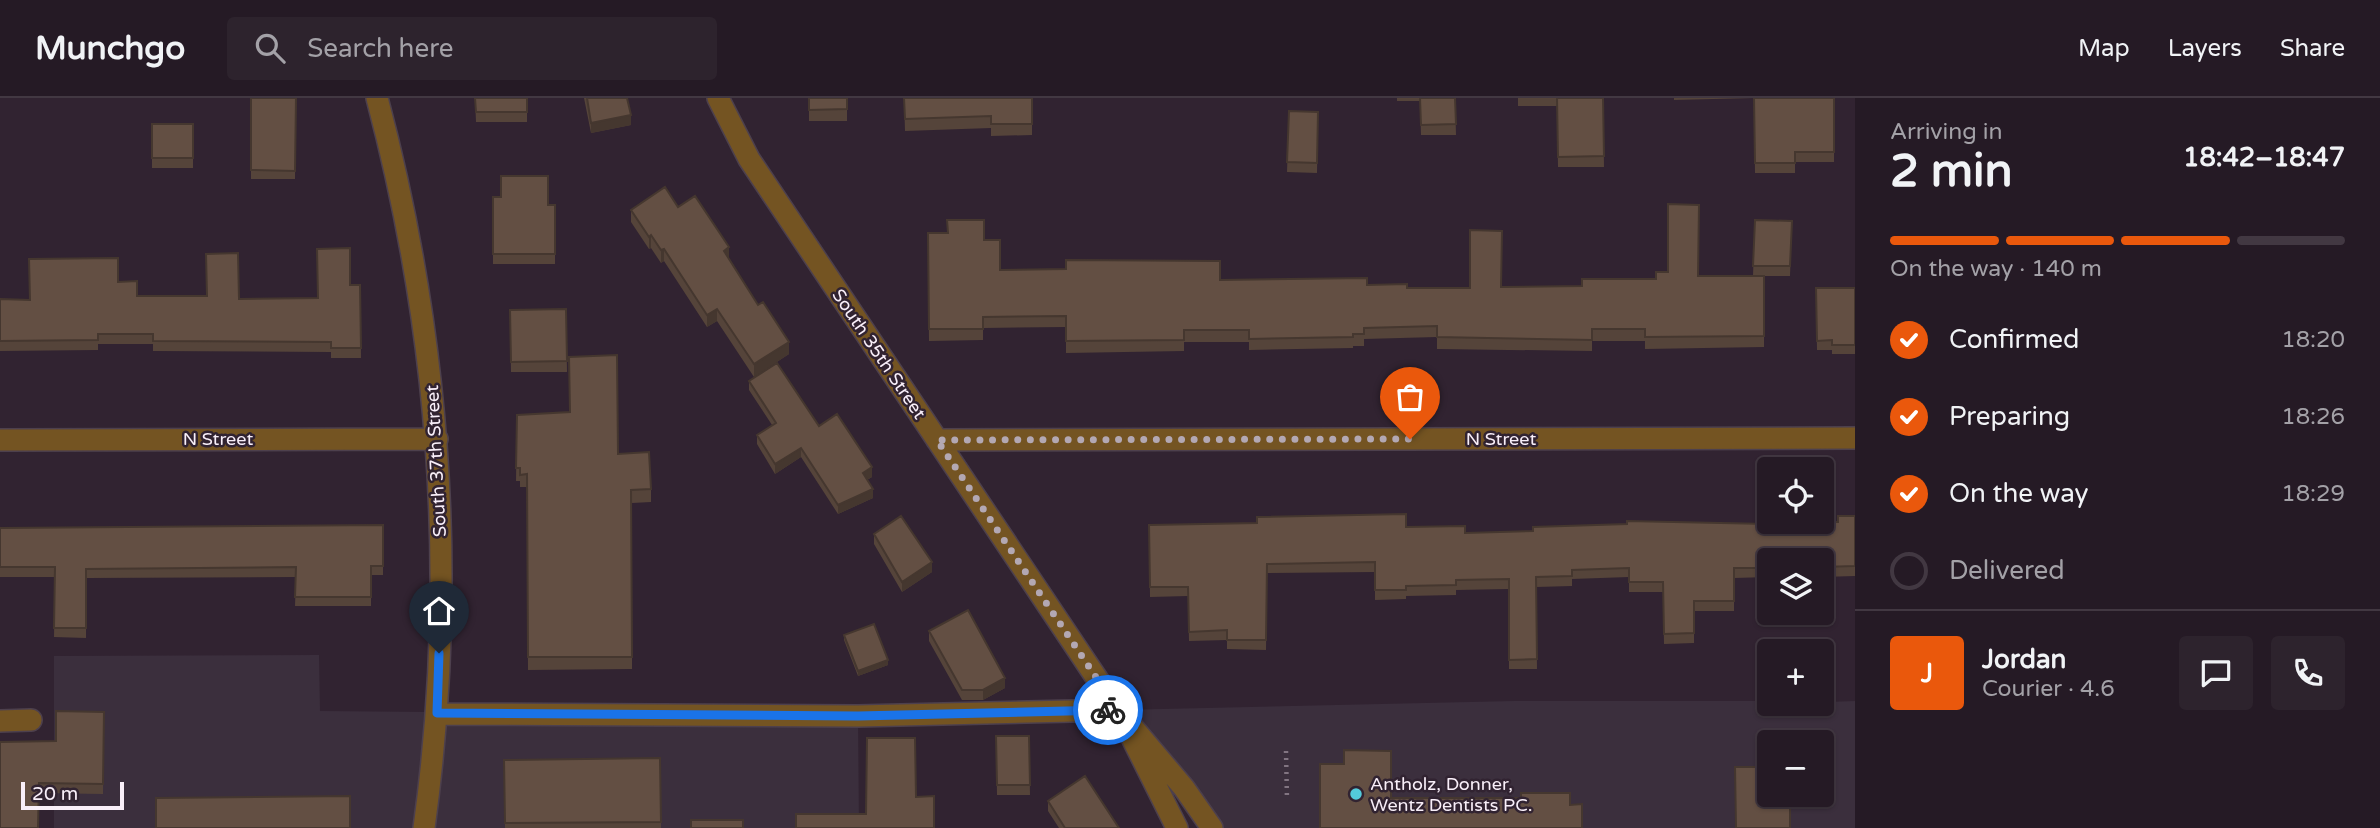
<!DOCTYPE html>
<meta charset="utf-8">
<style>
body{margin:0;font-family:"Varela Round",sans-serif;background:#2d232d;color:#f1f3f6;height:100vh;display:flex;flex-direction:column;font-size:26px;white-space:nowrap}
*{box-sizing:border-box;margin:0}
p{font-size:23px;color:#a3a1a7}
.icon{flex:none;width:38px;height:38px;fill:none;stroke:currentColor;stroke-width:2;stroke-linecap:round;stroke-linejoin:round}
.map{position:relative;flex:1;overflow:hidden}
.side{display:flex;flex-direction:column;background:#251a25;width:525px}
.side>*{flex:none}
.controls{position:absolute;left:1757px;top:359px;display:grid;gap:14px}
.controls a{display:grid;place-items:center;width:77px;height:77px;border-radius:7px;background:#251a25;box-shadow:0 2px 5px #0004,0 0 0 2px #423842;font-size:35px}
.scale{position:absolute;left:21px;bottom:18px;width:103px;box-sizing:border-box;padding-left:7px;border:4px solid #f9eff9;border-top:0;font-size:19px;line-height:24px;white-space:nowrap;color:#f9eff9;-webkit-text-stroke:5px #312331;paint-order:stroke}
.pin{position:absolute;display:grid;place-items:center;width:60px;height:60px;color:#fff;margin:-72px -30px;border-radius:50% 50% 50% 0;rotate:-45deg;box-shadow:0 0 7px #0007}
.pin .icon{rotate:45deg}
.courier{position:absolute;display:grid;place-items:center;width:70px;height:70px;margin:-35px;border:5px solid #1a73e8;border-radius:50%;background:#fff;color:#222;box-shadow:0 2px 9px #0007}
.headline em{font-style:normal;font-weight:700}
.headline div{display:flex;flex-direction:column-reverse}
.headline{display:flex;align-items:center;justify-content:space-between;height:119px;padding:0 35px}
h1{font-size:46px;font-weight:700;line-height:52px}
.bar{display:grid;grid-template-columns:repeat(4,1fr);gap:10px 7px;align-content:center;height:84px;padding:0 35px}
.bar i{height:9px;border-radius:5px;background:#423842}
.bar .active{background:#ea580c}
.bar p{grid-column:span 4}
.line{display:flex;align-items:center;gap:18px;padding:0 35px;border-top:2px solid #423842}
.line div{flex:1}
.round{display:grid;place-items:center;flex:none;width:74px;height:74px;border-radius:7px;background:#2d232d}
ol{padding:0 35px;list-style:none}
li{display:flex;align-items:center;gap:21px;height:77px}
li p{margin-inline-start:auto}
li .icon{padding:7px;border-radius:50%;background:#ea580c;color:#fff;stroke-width:4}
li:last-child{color:#a3a1a7}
li i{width:38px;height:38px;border:4px solid #423842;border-radius:50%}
header{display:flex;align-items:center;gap:42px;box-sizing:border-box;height:98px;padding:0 35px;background:#251a25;border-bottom:2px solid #423842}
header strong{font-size:33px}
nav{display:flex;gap:38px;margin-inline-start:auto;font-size:24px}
.search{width:490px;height:63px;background:#2d232d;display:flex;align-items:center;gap:18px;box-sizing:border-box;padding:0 24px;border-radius:7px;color:#a3a1a7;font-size:26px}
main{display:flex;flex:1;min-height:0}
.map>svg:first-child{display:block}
.commercial{fill:#3b2f3d;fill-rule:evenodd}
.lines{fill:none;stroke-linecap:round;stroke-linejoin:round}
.minor-casing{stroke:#4d404d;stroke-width:24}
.path{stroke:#827582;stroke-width:4.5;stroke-dasharray:2 5;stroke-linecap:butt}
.minor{stroke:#745422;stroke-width:21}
.wall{fill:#55443a}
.shaded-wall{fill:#45372f}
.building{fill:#634f43;stroke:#45372f;stroke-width:2}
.done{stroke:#b3a8b3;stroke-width:7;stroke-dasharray:0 12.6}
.route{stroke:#1a73e8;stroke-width:9}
.poi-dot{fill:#53cbdb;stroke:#312331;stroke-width:2.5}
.labels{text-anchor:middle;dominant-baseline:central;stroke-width:5;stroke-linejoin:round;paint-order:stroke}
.street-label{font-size:18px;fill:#f9eff9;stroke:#312331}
.poi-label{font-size:18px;fill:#f9eff9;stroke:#312331;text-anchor:start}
</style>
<header>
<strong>Munchgo</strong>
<div class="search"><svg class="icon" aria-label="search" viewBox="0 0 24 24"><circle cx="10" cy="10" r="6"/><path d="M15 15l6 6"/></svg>Search here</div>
<nav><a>Map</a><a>Layers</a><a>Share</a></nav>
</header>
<main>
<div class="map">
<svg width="1855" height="730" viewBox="0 0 1855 730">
<rect width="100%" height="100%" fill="#312331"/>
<path class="commercial" d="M 319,557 L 320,613 L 858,618 L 859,730 L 54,730 L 54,558 Z
M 1514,603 L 1769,603 L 1769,606 L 1855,603 L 1855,730 L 1212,730 L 1118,612 ZM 1769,644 L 1822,644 L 1822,696 L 1769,696 Z"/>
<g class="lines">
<defs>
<path id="minor" d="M 377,0 C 441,241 458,483 424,730
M 718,0 L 749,61 L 1118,612 L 1184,690 L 1212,730
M 0,342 L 437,341
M 937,342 L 1855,340
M 437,616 L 858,618 L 1118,612
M 0,623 L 31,622
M 1133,642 L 1177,730"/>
</defs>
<use href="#minor" class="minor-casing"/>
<path class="path" d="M 1286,653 L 1287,702"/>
<use href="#minor" class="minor"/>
</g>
<path class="wall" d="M 251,0 L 296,0 L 295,81 L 251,81 Z
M 475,0 L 527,0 L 527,24 L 476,24 Z
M 584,0 L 627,0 L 631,27 L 591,35 Z
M 809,0 L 847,0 L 847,23 L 809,23 Z
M 904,0 L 1032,0 L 1032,37 L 991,38 L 991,30 L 905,33 Z
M 1397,0 L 1455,0 L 1456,37 L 1421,37 L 1420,3 L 1397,3 Z
M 1518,0 L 1603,0 L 1604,69 L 1558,69 L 1557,8 L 1518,8 Z
M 1674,0 L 1834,0 L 1834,64 L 1795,64 L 1795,75 L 1755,75 L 1754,0 L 1674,2 Z
M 1289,13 L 1318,14 L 1317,75 L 1287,74 Z
M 152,26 L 193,26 L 193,70 L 152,70 Z
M 493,99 L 548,107 L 555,107 L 555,166 L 493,166 Z
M 678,109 L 729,162 L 789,256 L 754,279 L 717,223 L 707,229 L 664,163 L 661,165 L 651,150 L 649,151 L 631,124 L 631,112 Z
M 1755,122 L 1792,123 L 1790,178 L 1753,178 Z
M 928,135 L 984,142 L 1000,172 L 1220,182 L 1367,187 L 1407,190 L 1582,188 L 1698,178 L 1764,178 L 1764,249 L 1645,251 L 1645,243 L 1592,243 L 1592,253 L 1437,251 L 1437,239 L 1364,241 L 1364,248 L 1353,248 L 1353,250 L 1249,252 L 1249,244 L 1184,244 L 1184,253 L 1066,255 L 1066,229 L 983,230 L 983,242 L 929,243 Z
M 118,184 L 137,198 L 239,201 L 318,200 L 350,187 L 360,187 L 361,260 L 331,260 L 331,254 L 153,253 L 153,246 L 98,246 L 98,252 L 0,253 L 0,201 L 30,202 Z
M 1816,190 L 1855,190 L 1855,256 L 1832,256 L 1832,252 L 1817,252 Z
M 566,211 L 567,274 L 511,274 L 510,212 Z
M 749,283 L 819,328 L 872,379 L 867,382 L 873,400 L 838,416 L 801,359 L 775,376 L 757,346 L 757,337 L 772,327 L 749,292 Z
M 517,317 L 618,356 L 651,391 L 651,404 L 632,405 L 632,571 L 528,572 L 527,389 L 520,389 L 520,383 L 516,383 Z
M 1855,418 L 1855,478 L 1822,479 L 1822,462 L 1769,462 L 1769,479 L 1734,480 L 1734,513 L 1694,513 L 1694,545 L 1664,546 L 1663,494 L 1629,494 L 1629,479 L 1572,481 L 1572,488 L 1536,489 L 1537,571 L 1509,571 L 1509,491 L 1456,492 L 1456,497 L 1406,498 L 1406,501 L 1375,502 L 1375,474 L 1267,475 L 1266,552 L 1227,551 L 1227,542 L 1189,543 L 1188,498 L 1150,499 L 1149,427 L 1406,429 L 1465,435 L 1818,427 L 1838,424 Z
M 383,427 L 383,477 L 371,477 L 371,508 L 295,508 L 296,479 L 86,480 L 86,540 L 54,539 L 55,479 L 0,479 L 0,430 Z
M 874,436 L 932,474 L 902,494 L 874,446 Z
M 929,533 L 1005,590 L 983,602 L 962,602 L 929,543 Z
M 844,537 L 888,567 L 858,578 L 844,542 Z
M 104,614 L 103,696 L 39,695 L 0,730 L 56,643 Z
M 996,638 L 1029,638 L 1030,697 L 997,697 Z
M 660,660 L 661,730 L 505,730 L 504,662 Z
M 1048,703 L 1119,730 L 1059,730 L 1048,713 Z"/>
<path class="shaded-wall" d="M 631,17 L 631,27 L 591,35 L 591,25 Z
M 651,137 L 651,150 L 649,151 L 649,139 Z
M 729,149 L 729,162 L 724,153 Z
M 664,151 L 664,163 L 661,165 L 661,152 Z
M 717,211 L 717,223 L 707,229 L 707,217 Z
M 789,244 L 789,256 L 754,279 L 754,266 Z
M 801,350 L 801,359 L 775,376 L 775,366 Z
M 872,369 L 872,379 L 863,384 L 863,375 Z
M 873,391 L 873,400 L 838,416 L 838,407 Z
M 932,464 L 932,474 L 902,494 L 902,484 Z
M 888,562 L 888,567 L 858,578 L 858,573 Z
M 1005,580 L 1005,590 L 983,602 L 983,592 Z"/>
<path class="building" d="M 251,0 L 296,0 L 295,73 L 251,72 Z
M 475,0 L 527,0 L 527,14 L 476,14 Z
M 587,0 L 627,0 L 631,17 L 591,25 Z
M 809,0 L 847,0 L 847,11 L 809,12 Z
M 904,0 L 1032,0 L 1032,26 L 991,26 L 991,18 L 905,21 Z
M 1420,0 L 1455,0 L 1456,26 L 1421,27 Z
M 1557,0 L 1603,0 L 1604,58 L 1558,59 Z
M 1754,0 L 1834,0 L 1834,54 L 1795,54 L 1795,65 L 1755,65 Z
M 1289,13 L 1318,14 L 1317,65 L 1287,64 Z
M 152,26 L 193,26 L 193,60 L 152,60 Z
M 501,78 L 548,78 L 548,107 L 555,107 L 555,156 L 493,156 L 493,99 L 501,99 Z
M 665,89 L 678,109 L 695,98 L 729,149 L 724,153 L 758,207 L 763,204 L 789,244 L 754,266 L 717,211 L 707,217 L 664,151 L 661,152 L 651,137 L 649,139 L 631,112 Z
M 1668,106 L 1699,107 L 1698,178 L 1764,178 L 1764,238 L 1645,239 L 1645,231 L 1592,231 L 1592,242 L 1437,239 L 1437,228 L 1364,230 L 1364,236 L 1353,236 L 1353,239 L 1249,241 L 1249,232 L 1184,232 L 1184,242 L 1066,243 L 1066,218 L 983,219 L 983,231 L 929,231 L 928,135 L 948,135 L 947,122 L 984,122 L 984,142 L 1000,142 L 1000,172 L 1066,171 L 1066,162 L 1220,163 L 1220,182 L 1367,180 L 1367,187 L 1407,186 L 1407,190 L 1470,190 L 1470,132 L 1502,133 L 1501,189 L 1582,188 L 1582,181 L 1656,181 L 1656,174 L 1668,174 Z
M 1755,122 L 1792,123 L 1790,168 L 1753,168 Z
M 350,150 L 350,187 L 360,187 L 361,250 L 331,250 L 331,244 L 153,243 L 153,236 L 98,236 L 98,242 L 0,243 L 0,201 L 30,202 L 29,161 L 118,160 L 118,184 L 137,183 L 137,198 L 207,198 L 206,156 L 238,155 L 239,201 L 318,200 L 317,151 Z
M 1816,190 L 1855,190 L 1855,247 L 1832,247 L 1832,242 L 1817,243 Z
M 566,211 L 567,263 L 511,264 L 510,212 Z
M 617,257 L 618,356 L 649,354 L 651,391 L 631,392 L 632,559 L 528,559 L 527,376 L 520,377 L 520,370 L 516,370 L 517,317 L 570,314 L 569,259 Z
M 777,265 L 819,328 L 837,316 L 872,369 L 863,375 L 873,391 L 838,407 L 801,350 L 775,366 L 757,337 L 776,325 L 749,283 Z
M 1406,416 L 1406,429 L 1465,428 L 1465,435 L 1533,433 L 1533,429 L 1627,426 L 1627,423 L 1818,427 L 1818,424 L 1838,424 L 1838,418 L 1855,418 L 1855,468 L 1822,469 L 1822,462 L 1769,462 L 1769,470 L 1734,470 L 1734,503 L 1694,503 L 1694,535 L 1664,536 L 1663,484 L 1629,484 L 1629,470 L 1572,472 L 1572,478 L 1536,479 L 1537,561 L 1509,562 L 1509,481 L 1456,482 L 1456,487 L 1406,488 L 1406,492 L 1375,492 L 1375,464 L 1267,466 L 1266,542 L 1227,542 L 1227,532 L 1189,534 L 1188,489 L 1150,489 L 1149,427 L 1257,425 L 1257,419 Z
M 901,418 L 932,464 L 902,484 L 874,436 Z
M 383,427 L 383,468 L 371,468 L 371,499 L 295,499 L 296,469 L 86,471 L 86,530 L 54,530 L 55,469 L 0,469 L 0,430 Z
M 968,512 L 1005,580 L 983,592 L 962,592 L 929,533 Z
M 874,526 L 888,562 L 858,573 L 844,537 Z
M 56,613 L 104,614 L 103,686 L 39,685 L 38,730 L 0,730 L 0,644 L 56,643 Z
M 996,638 L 1029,638 L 1030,687 L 997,687 Z
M 867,640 L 915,640 L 916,699 L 934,698 L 934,730 L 796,730 L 796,716 L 866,716 Z
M 1344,652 L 1391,653 L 1391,700 L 1521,700 L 1521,695 L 1570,695 L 1570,707 L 1582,706 L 1582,730 L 1320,730 L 1320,666 L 1344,666 Z
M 660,660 L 661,724 L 505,725 L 504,662 Z
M 1735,669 L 1769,669 L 1769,696 L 1790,696 L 1790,730 L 1736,730 Z
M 1085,678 L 1119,730 L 1065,730 L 1048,703 Z
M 350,698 L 350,730 L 156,730 L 156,700 Z
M 691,722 L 743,722 L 743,730 L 691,730 Z"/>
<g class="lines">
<path class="done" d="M 1108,612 L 1118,612 L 937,342 L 1410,341"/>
<path class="route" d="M 439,555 L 437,615 L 858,618 L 1108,612"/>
</g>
<circle class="poi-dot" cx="1356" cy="696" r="7"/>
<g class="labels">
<g class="street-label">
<text transform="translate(879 256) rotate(56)">South 35th Street</text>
<text x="218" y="341">N Street</text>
<text x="1501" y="341">N Street</text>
<text transform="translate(436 363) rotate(-93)">South 37th Street</text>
</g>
<g class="poi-label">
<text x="1370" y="686">Antholz, Donner,<tspan x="1370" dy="21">Wentz Dentists PC.</tspan></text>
</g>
</g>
</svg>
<div class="controls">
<a><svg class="icon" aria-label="locate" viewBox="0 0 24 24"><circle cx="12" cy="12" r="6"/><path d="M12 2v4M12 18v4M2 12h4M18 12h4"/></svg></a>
<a><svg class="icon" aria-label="layers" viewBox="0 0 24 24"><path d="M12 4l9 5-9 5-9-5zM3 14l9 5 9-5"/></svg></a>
<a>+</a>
<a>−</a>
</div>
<div class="scale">20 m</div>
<div class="pin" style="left:1410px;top:341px;background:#ea580c"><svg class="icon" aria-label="bag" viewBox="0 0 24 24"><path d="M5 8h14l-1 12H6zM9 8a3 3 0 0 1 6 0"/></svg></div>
<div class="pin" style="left:439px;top:555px;background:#1f2937"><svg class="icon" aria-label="home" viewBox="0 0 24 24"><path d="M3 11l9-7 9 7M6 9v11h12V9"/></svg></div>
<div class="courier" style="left:1108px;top:612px"><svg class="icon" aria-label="bike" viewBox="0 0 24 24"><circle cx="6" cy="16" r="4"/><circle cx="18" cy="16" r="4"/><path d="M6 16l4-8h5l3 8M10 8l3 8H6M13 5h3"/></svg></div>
</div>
<section class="side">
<div class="headline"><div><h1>2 min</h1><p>Arriving in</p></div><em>18:42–18:47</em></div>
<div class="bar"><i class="active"></i><i class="active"></i><i class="active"></i><i></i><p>On the way · 140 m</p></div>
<ol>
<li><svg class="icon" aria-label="check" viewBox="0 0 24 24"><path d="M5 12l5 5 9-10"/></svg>Confirmed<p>18:20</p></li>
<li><svg class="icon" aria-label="check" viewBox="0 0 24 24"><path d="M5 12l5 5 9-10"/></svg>Preparing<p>18:26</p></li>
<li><svg class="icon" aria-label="check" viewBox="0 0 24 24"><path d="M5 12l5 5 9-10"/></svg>On the way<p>18:29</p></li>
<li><i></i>Delivered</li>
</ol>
<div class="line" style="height:126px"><b class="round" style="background:#ea580c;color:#fff">J</b><div><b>Jordan</b><p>Courier · 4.6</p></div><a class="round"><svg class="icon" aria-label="chat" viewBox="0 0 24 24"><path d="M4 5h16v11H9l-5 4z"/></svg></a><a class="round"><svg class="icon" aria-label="phone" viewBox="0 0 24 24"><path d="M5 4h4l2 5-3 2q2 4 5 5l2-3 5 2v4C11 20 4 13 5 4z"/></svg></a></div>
</section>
</main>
